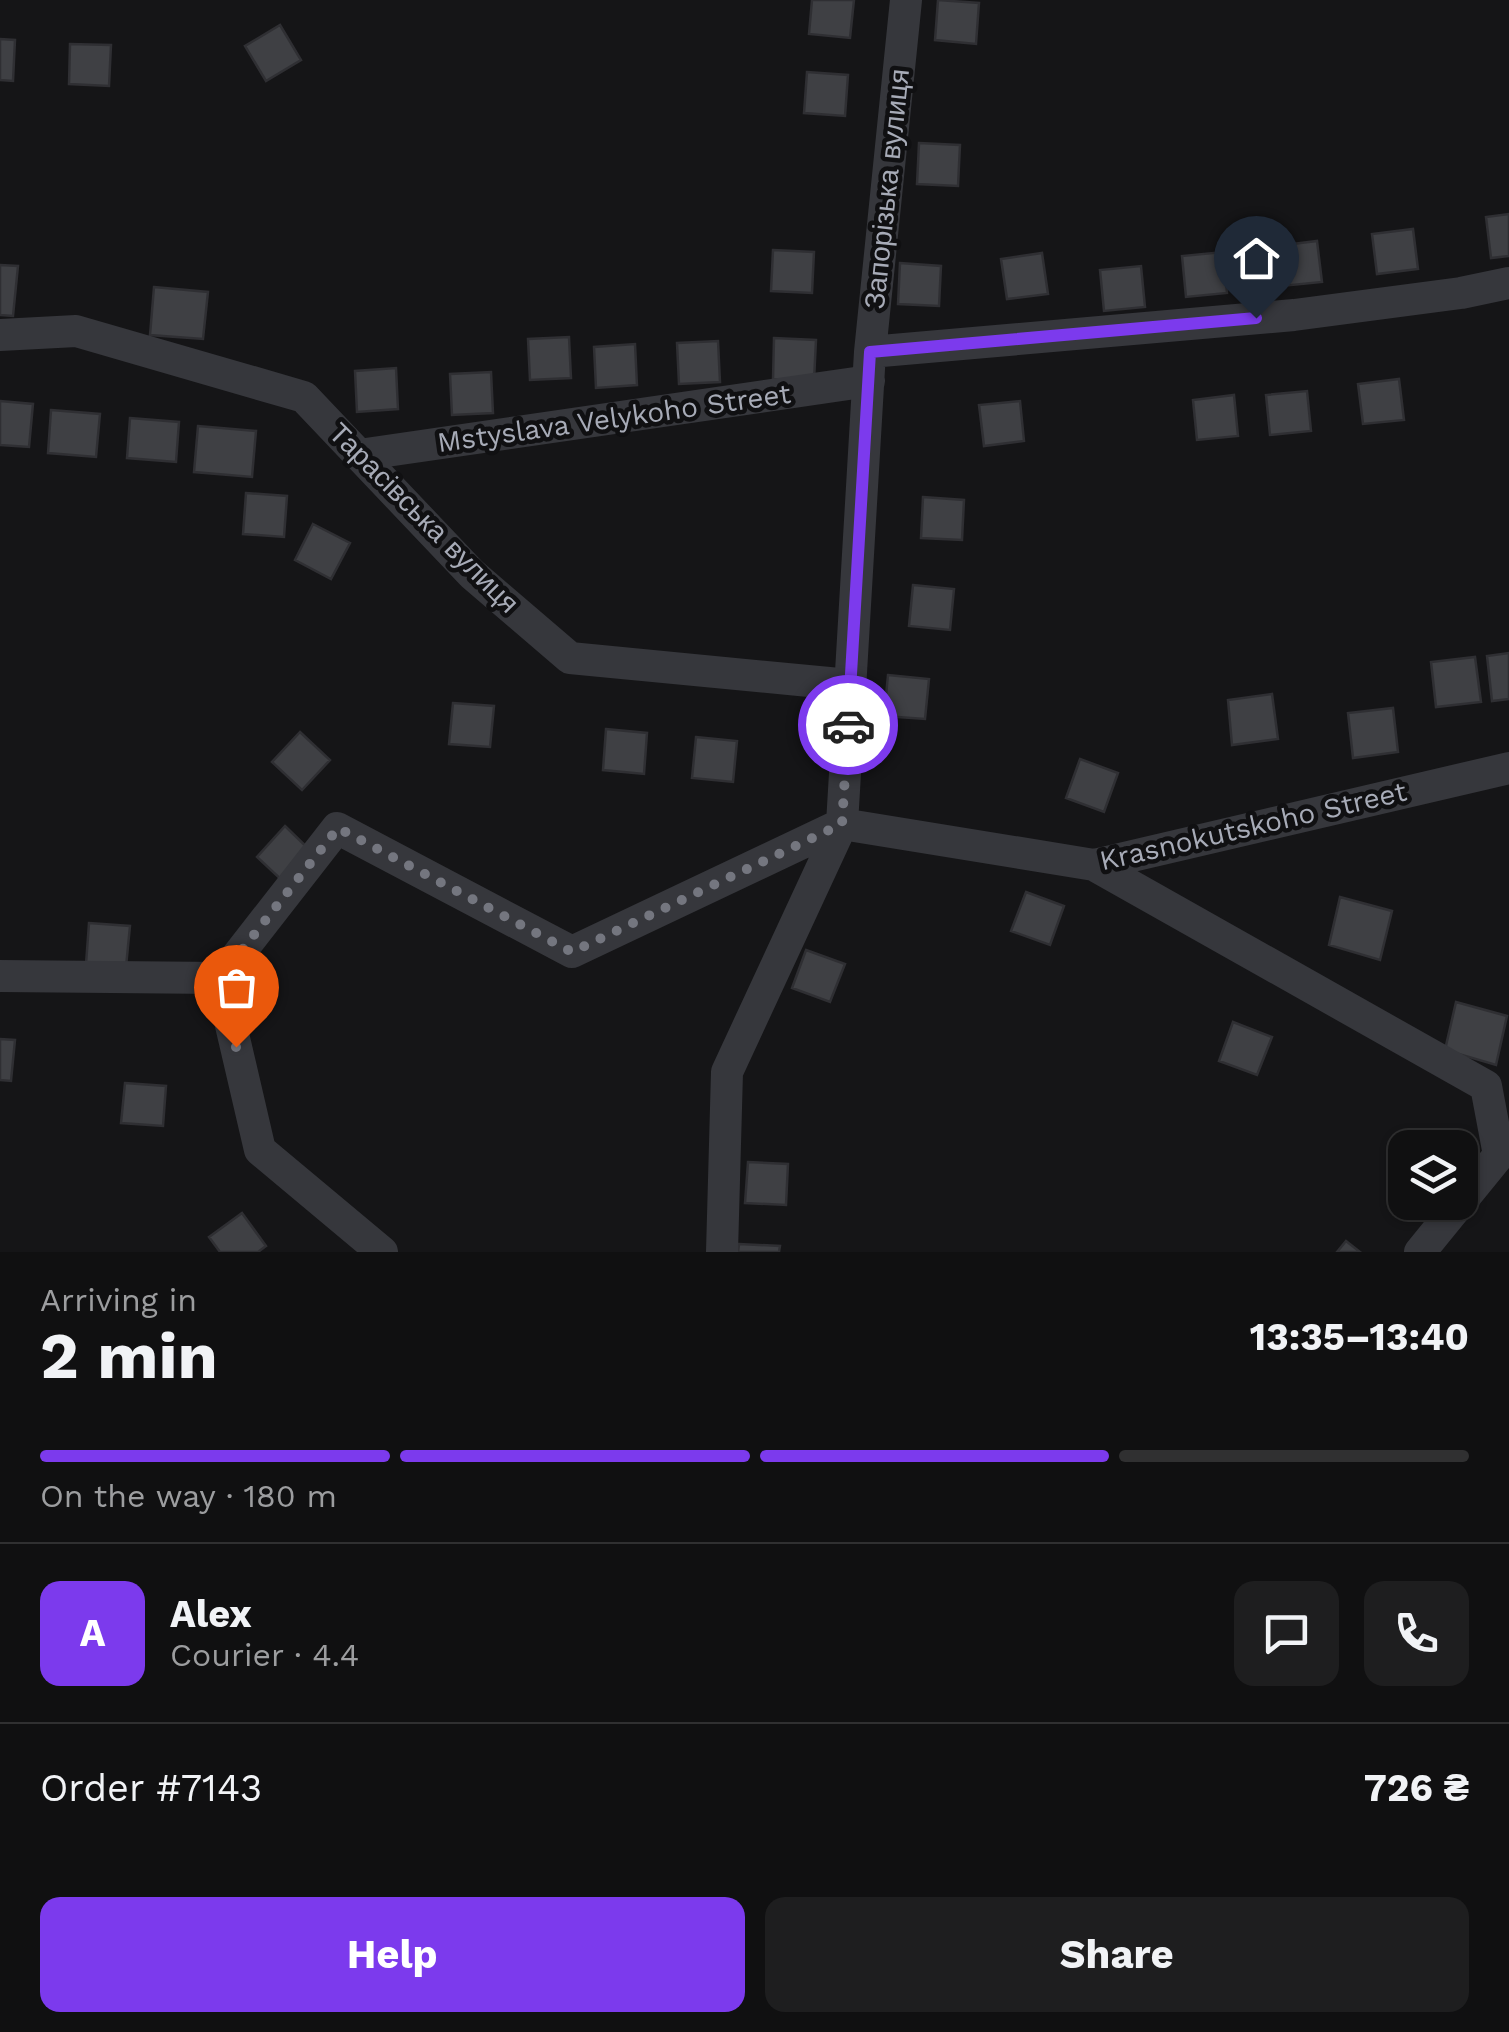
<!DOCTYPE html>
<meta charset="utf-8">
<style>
body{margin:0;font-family:"Work Sans",sans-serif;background:#1e1e1f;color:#f1f3f6;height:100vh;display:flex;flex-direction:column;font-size:38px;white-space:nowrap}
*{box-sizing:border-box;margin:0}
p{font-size:32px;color:#9c9d9f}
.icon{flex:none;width:55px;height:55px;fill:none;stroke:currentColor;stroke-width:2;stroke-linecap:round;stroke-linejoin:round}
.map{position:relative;height:1252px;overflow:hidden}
.panel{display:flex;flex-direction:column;background:#101011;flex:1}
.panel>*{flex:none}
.buttons{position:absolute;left:1388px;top:1130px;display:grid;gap:20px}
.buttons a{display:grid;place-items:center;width:90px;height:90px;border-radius:20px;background:#101011;box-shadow:0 2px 8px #0004,0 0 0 2px #303031;font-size:50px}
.pin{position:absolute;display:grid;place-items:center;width:85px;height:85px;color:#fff;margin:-102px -42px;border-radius:50% 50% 50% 0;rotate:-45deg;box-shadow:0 0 10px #0007}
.pin .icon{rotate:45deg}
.courier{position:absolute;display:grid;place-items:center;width:100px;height:100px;margin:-50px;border:8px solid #7c3aed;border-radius:50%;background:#fff;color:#222;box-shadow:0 2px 12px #0007}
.head em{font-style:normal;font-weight:700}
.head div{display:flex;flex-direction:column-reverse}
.head{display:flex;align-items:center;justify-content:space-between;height:170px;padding:0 40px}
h1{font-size:65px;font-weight:700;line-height:75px}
.bar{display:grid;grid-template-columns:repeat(4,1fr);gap:15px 10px;align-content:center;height:120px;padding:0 40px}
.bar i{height:12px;border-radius:8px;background:#303031}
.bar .on{background:#7c3aed}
.bar p{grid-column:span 4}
.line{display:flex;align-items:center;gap:25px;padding:0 40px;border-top:2px solid #303031}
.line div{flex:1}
.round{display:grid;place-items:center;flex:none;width:105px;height:105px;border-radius:20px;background:#1e1e1f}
.cta{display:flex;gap:20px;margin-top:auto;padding:20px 40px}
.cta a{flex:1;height:115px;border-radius:20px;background:#7c3aed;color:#fff;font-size:40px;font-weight:700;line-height:115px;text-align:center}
.cta a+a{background:#1e1e1f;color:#f1f3f6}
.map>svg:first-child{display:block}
.building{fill:#3f4044;stroke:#2f2f33;stroke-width:2.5}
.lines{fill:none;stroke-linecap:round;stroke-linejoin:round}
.minor{stroke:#36373c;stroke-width:32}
.done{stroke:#74767f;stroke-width:10;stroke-dasharray:0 18}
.route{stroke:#7c3aed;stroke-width:12}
.labels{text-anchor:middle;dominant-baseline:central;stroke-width:9;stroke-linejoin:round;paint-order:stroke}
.street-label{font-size:28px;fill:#a7abb7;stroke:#101012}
</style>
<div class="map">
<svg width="1509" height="1252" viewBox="0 0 1509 1252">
<rect width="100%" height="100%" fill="#151517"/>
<path class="building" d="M 812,0 L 854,0 L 850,38 L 809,34 Z
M 938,0 L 979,3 L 976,44 L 935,40 Z
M 280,25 L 301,60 L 266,81 L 245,46 Z
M 0,39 L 15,40 L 13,81 L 0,80 Z
M 70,44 L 111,45 L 109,86 L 69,84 Z
M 807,72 L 848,75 L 845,116 L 804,113 Z
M 919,143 L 960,145 L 958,186 L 917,184 Z
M 1509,214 L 1509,256 L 1491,258 L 1486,217 Z
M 1413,229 L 1418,269 L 1377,274 L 1372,234 Z
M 1317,241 L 1322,282 L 1282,286 L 1276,246 Z
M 773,250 L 814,252 L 812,293 L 771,291 Z
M 1223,252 L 1227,293 L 1186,297 L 1182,256 Z
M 1042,253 L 1048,294 L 1007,299 L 1001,259 Z
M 900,263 L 941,266 L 939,306 L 898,304 Z
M 0,265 L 18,266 L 13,316 L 0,315 Z
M 1141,266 L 1145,307 L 1104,311 L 1100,270 Z
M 154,287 L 208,292 L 203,339 L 150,335 Z
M 569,337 L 571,378 L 530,380 L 528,339 Z
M 774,338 L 816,340 L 814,381 L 773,379 Z
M 718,341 L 720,382 L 679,384 L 677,343 Z
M 635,344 L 637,385 L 596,388 L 594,347 Z
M 396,368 L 398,409 L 357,412 L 355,371 Z
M 491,372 L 493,413 L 452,415 L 450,374 Z
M 1399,379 L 1404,420 L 1363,424 L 1358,384 Z
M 1307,391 L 1311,431 L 1270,435 L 1266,395 Z
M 1234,395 L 1238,436 L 1197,440 L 1193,400 Z
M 0,401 L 33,404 L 29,447 L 0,445 Z
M 1020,401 L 1024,441 L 984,446 L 979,405 Z
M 51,410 L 100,414 L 96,457 L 48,453 Z
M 130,418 L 179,422 L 176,462 L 127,458 Z
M 198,426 L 256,431 L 252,477 L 194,472 Z
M 246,493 L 287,496 L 284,537 L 243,534 Z
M 923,497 L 964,500 L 962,540 L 921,538 Z
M 313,524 L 350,543 L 331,579 L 295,560 Z
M 913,585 L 954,589 L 950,630 L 909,626 Z
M 1509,653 L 1509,699 L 1492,701 L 1487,656 Z
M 1475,657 L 1481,702 L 1436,707 L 1431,662 Z
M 888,675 L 929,679 L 925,719 L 884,716 Z
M 1272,694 L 1278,739 L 1232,745 L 1228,700 Z
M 453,703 L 494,706 L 490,747 L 449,744 Z
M 1393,708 L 1398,752 L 1353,758 L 1348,713 Z
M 606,729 L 647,733 L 644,774 L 603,770 Z
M 300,732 L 330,760 L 302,790 L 272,762 Z
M 696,737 L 737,741 L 733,782 L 692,778 Z
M 1080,759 L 1118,773 L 1104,812 L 1066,798 Z
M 285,826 L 315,855 L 287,885 L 257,857 Z
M 1026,892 L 1064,906 L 1050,945 L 1011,931 Z
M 1340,897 L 1392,911 L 1380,960 L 1329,945 Z
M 89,923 L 130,926 L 126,967 L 86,964 Z
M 806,950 L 845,964 L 830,1002 L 792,988 Z
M 1456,1002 L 1507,1016 L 1496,1065 L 1445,1050 Z
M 1233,1022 L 1272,1037 L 1257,1075 L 1219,1061 Z
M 0,1039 L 15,1040 L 11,1081 L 0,1080 Z
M 125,1083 L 166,1086 L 163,1126 L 121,1123 Z
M 1410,1138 L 1427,1148 L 1405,1148 L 1405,1182 L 1390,1173 Z
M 748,1162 L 788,1164 L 786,1205 L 745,1203 Z
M 242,1213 L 266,1246 L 258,1252 L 220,1252 L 209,1237 Z
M 1346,1241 L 1360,1252 L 1337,1252 Z
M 739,1244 L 780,1246 L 779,1252 L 738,1252 Z"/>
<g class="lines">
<path class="minor" d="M 0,335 L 76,331 L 304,397 L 472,574 L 570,658 L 850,685
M 870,352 L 1294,315 L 1461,293 L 1509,283
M 359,455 L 869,381
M 1094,865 L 1486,1086 L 1499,1155 L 1420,1252
M 0,976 L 220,978
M 382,1252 L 260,1150 L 220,978 L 337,828 L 572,952 L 842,824 L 1094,865 L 1509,768
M 722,1252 L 727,1072 L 842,824 L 870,352 L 906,0"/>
</g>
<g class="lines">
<path class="done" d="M 236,1047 L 220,978 L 338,828 L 572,952 L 842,824 L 848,725"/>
<path class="route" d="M 848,725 L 870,352 L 1256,318"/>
</g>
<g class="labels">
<g class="street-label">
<text transform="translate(887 189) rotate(-84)">Запорізька вулиця</text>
<text transform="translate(614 418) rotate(-8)">Mstyslava Velykoho Street</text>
<text transform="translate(424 518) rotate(45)">Тарасівська вулиця</text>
<text transform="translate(1253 826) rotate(-13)">Krasnokutskoho Street</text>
</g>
</g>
</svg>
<div class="buttons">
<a><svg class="icon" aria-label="layers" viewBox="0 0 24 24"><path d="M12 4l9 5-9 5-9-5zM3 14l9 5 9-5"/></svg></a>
</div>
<div class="pin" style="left:236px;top:1047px;background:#ea580c"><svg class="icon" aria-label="bag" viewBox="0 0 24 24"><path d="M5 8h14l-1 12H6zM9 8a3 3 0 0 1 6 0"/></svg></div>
<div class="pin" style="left:1256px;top:318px;background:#1f2937"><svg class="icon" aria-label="home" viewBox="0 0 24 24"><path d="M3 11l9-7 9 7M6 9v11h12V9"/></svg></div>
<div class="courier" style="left:848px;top:725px"><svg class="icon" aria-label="car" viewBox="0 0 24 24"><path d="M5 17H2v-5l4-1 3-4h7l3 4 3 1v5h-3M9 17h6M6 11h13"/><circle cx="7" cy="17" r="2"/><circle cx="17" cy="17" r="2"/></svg></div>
</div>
<section class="panel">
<div class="head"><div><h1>2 min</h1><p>Arriving in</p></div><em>13:35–13:40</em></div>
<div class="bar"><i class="on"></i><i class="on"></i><i class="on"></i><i></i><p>On the way · 180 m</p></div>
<div class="line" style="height:180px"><b class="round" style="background:#7c3aed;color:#fff">A</b><div><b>Alex</b><p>Courier · 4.4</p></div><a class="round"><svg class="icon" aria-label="chat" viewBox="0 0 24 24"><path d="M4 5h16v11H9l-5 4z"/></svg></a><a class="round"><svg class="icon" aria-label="phone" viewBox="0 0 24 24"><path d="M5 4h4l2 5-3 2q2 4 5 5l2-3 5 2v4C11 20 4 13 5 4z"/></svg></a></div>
<div class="line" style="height:130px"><div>Order #7143</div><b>726 ₴</b></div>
<div class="cta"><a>Help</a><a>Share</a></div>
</section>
